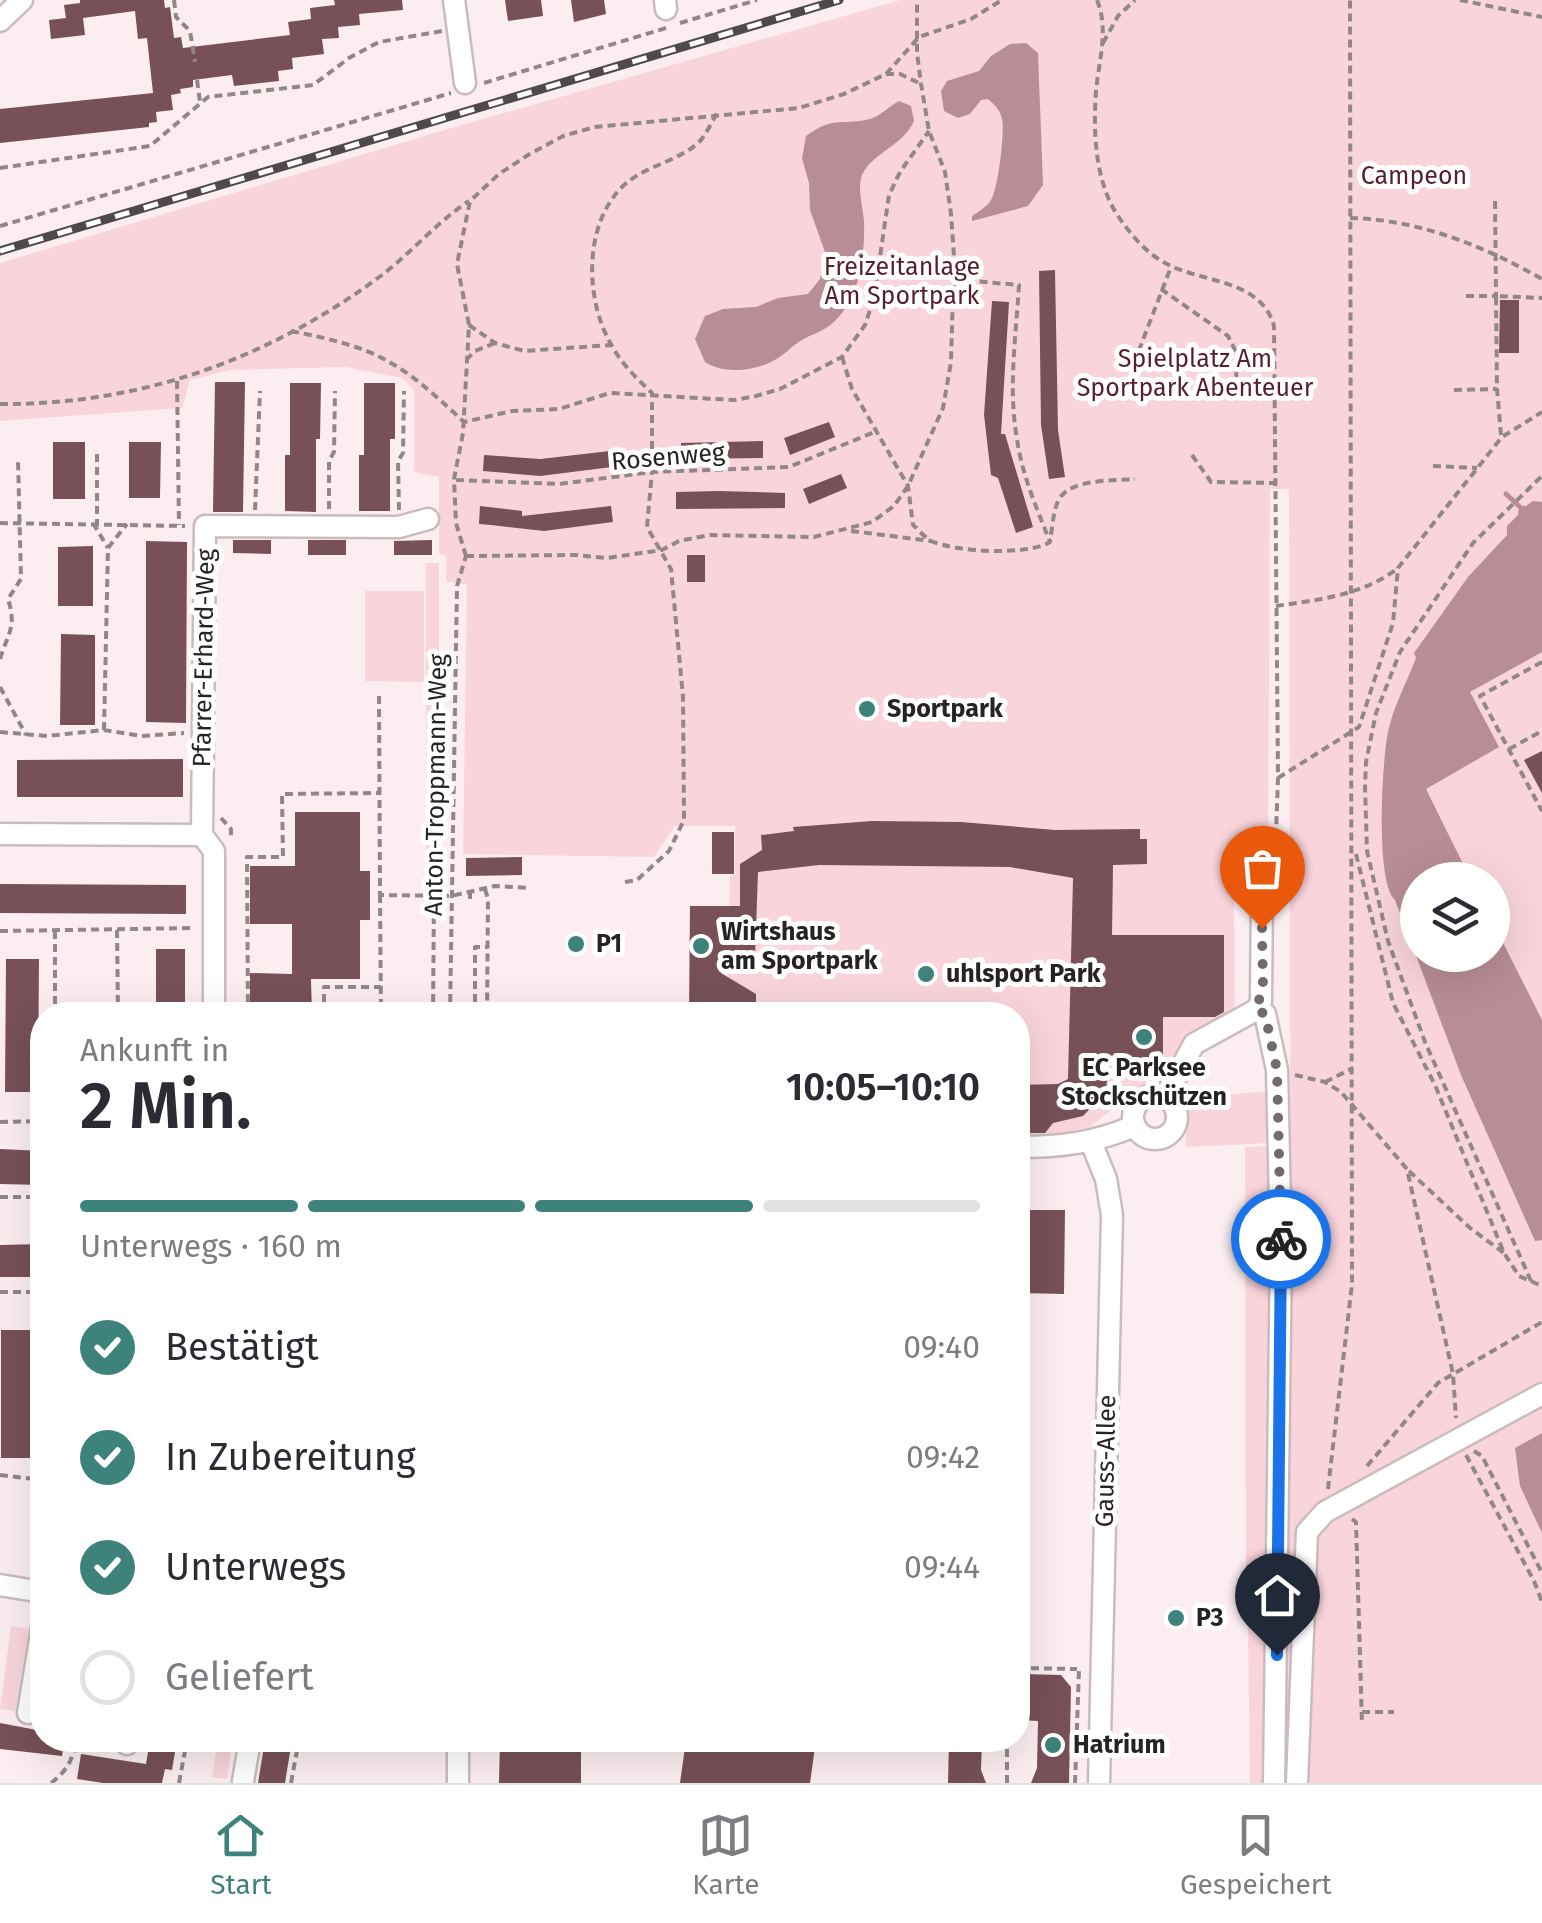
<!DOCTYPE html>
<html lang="de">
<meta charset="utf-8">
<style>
body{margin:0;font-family:"Fira Sans",sans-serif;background:#f2f2f3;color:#2b2b33;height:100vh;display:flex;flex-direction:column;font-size:38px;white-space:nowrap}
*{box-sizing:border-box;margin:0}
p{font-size:32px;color:#7c7c81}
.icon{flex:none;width:55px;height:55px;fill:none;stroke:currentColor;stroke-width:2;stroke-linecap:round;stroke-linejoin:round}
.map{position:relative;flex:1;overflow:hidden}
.sheet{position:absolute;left:30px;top:1002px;width:1000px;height:750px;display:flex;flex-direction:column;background:#fff;border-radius:40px;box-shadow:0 10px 40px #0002}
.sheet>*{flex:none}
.tools{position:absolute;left:1400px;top:862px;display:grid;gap:20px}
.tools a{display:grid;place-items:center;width:110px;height:110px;border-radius:50%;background:#fff;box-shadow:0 10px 40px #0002;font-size:50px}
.pin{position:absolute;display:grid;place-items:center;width:85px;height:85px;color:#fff;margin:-102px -42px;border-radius:50% 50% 50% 0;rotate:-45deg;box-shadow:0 0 10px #0007}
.pin .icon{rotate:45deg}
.courier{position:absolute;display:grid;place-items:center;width:100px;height:100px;margin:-50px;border:8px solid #1a73e8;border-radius:50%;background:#fff;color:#222;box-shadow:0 2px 12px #0007}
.summary em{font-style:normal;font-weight:600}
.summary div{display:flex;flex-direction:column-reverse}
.summary{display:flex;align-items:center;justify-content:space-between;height:170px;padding:0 50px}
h1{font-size:65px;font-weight:600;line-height:75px}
.bar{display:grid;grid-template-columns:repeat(4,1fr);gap:15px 10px;align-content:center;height:120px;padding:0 50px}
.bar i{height:12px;border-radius:8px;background:#e1e1e2}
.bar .selected{background:#3d837b}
.bar p{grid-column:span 4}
ol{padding:0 50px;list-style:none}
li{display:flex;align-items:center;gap:30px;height:110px}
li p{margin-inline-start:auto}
li .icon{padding:10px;border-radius:50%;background:#3d837b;color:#fff;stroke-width:4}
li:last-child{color:#7c7c81}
li i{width:55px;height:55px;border:5px solid #e1e1e2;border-radius:50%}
.tab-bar{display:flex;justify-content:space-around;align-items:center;height:140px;border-top:2px solid #e1e1e2;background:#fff;font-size:28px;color:#7c7c81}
.tab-bar a{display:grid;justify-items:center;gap:5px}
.tab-bar .selected{color:#3d837b}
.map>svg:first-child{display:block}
.green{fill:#f9d4db;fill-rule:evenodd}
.water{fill:#b98d96}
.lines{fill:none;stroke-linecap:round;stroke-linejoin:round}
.stream{stroke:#b98d96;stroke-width:5}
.building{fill:#775058}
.minor-casing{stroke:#cabcbe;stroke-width:25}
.path{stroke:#918788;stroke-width:4;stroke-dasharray:8 5;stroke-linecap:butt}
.minor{stroke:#fff;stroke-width:20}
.rail-casing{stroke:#504949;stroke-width:9}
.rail{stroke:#fff;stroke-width:5;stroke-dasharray:15;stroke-linecap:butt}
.done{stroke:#726a6b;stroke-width:10;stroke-dasharray:0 18}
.route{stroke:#1a73e8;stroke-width:12}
.poi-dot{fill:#3d837b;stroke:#fff;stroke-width:4}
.labels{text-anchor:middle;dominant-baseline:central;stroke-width:10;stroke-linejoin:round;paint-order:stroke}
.park-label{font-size:25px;fill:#571f2e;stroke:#fff}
.street-label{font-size:25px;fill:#282323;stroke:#fff}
.poi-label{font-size:25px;font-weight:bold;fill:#282323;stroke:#fff;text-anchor:start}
</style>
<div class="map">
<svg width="1542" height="1783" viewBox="0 0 1542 1783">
<rect width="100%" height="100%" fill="#fceef0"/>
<path class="green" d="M 900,0 L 1542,0 L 1542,1783 L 1283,1783 L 1291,1358 L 1289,489 L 1270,489 L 1268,862 L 1244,879 L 1234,895 L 1235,1016 L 1190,1033 L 1159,1081 L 1139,1088 L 1090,1127 L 1053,1135 L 1018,1135 L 1018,1015 L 727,1015 L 730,876 L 735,875 L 735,826 L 675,826 L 654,857 L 463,854 L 467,585 L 446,581 L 446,555 L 439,554 L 439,477 L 414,472 L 414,390 L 402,378 L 345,367 L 230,370 L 190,380 L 182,408 L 0,421 L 0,263 L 441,131 ZM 1418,880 L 1492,880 L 1492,955 L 1418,955 Z
M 426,563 L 439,563 L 439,884 L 426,884 Z
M 365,591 L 424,591 L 424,682 L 365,681 Z
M 1271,1091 L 1272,1143 L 1186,1147 L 1185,1098 Z
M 1272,1146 L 1271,1612 L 1258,1617 L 1246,1609 L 1245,1147 Z
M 11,1626 L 29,1629 L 15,1711 L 0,1709 Z
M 1248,1628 L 1267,1628 L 1265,1783 L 1250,1783 Z
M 218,1740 L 233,1740 L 227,1779 L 212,1777 Z"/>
<path class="water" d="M 1026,43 L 1038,53 L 1043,185 L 1028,206 L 972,221 L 972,216 C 979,211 987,207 991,200 C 998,189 1005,131 1002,119 C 1000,110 995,105 988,99 L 981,100 L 970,114 L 958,118 L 944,111 L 941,91 L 947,81 L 979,71 L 991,56 L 1010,44 Z
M 899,101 L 911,106 L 914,121 C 903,146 873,152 862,175 C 857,188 863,207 864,221 C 865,258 860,302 829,326 C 821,332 810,335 802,340 C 790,347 784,356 771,362 C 752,371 723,374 705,362 L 695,339 L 705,316 L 723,309 L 756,307 L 778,298 L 808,294 L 820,279 L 826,255 L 810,210 L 809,183 L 802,158 L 806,136 C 834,115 842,126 870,119 C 880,116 890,106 899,101 Z
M 1533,501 L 1542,502 L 1542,652 L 1470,692 L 1499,747 L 1426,789 L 1471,880 L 1418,880 L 1418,955 L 1492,955 L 1493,923 L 1542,1020 L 1542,1240 L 1535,1241 L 1461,1075 L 1395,900 C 1375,883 1382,761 1388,732 C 1393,707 1407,682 1416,658 L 1414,653 L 1468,577 L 1507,535 L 1507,526 L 1518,515 L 1519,506 L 1526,506 Z
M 1542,1433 L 1542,1533 L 1520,1486 L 1515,1448 Z"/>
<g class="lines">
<path class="stream" d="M 1506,494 L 1519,506"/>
</g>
<path class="building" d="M 80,0 L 164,0 L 165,8 L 170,7 L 174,38 L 181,37 L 183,48 L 290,35 L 288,22 L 311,19 L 310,8 L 335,5 L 334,0 L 402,0 L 403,10 L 359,14 L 360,25 L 338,27 L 339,38 L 322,39 L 324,54 L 292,58 L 293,69 L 278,71 L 279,81 L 234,86 L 232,75 L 193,80 L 193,87 L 180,89 L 181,93 L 171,95 L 173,110 L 156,112 L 157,122 L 149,123 L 149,127 L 0,143 L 0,109 L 153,93 L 147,38 L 138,39 L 135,11 L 83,18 L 85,35 L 51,39 L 49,20 L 66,18 L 64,5 L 80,3 Z
M 505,0 L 541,0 L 543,16 L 508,21 Z
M 571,0 L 604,0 L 606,14 L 574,22 Z
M 1055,270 L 1058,430 L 1065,477 L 1049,479 L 1041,425 L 1039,271 Z
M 1500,300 L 1519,300 L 1519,353 L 1499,353 Z
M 992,301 L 1009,302 L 1001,434 L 1005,434 L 1033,527 L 1016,533 L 998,478 L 991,475 L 984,415 Z
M 215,382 L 245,382 L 243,512 L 213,512 Z
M 290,383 L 321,383 L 320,439 L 316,439 L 316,512 L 285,511 L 285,455 L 290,455 Z
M 364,383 L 395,383 L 395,439 L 390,439 L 390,511 L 359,511 L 359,455 L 364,455 Z
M 829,422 L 835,437 L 790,455 L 784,438 Z
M 763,441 L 763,458 L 681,459 L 681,443 Z
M 53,442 L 85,442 L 85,499 L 53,499 Z
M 129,442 L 161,442 L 160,498 L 129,498 Z
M 610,451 L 612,467 L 540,476 L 483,471 L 484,455 L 540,459 Z
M 841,474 L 847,488 L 809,504 L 803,489 Z
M 718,491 L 785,493 L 785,508 L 676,509 L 676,492 Z
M 480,506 L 522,511 L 522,516 L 611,506 L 613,522 L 544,531 L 491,525 L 479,524 Z
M 233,540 L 271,540 L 271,554 L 233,553 Z
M 308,540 L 346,540 L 346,555 L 308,555 Z
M 432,540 L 432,555 L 394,555 L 394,541 Z
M 146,541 L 187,542 L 186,723 L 146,722 Z
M 93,546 L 93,606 L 58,606 L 58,547 Z
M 687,555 L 705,555 L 705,582 L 687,582 Z
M 61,634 L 95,635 L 95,725 L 60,725 Z
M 1542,751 L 1542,793 L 1524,760 Z
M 183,759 L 183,797 L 17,797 L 17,760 Z
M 295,812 L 360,812 L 360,871 L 370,871 L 370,920 L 360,920 L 360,979 L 311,979 L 312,1015 L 250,1015 L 250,973 L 292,974 L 292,924 L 250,924 L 250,866 L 295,866 Z
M 872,821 L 961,822 L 1055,830 L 1140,829 L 1140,839 L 1147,839 L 1147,864 L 1113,865 L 1112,935 L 1224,935 L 1224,1012 L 1215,1017 L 1163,1017 L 1163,1063 L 1146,1063 L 1146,1059 L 1111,1059 L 1105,1093 L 1083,1116 L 1053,1123 L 1045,1133 L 1018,1133 L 1018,1085 L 1058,1084 L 1068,1079 L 1073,878 L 1010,867 L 819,865 L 758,872 L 755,957 L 721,973 L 756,994 L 756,1015 L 689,1015 L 690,906 L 740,906 L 740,864 L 762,850 L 761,835 L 794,831 L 793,827 Z
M 712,832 L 734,832 L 734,874 L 712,874 Z
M 522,857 L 522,875 L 466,876 L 466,858 Z
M 0,884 L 186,885 L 186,914 L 0,913 Z
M 156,949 L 185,949 L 185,1015 L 156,1015 Z
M 6,959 L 39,959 L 38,1092 L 5,1092 Z
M 0,1149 L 42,1151 L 42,1185 L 0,1184 Z
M 1018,1210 L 1065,1210 L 1064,1294 L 1018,1293 Z
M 42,1244 L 42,1277 L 0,1277 L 0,1245 Z
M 1,1330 L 33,1330 L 33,1458 L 1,1458 Z
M 1022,1674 L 1061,1675 L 1071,1687 L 1069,1783 L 1031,1783 L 1037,1768 L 1038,1721 L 1020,1720 Z
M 0,1723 L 42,1731 L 42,1740 L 64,1740 L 62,1756 L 0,1749 Z
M 150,1740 L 177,1740 L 172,1770 L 165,1769 L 162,1783 L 103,1783 L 77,1779 L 81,1754 L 146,1764 Z
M 265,1740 L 292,1740 L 285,1783 L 258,1783 Z
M 500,1740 L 581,1740 L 581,1783 L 499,1783 Z
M 686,1740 L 816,1740 L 810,1783 L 680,1783 Z
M 949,1740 L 982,1740 L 981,1770 L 986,1783 L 948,1783 Z"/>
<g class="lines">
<defs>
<path id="minor" d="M 454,0 L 465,83
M 665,0 L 666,9
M 0,21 L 22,0
M 0,834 L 202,835
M 202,835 L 205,526 L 399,527 L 428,519
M 202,835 L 214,851 L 214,1015
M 1256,1010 L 1265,1014 L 1277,1070 L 1281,1250 L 1274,1783
M1133 1117a22 22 0 1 1 44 0a22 22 0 1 1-44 0Z
M 1165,1097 L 1194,1044 L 1256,1010 L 1261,1002 L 1262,888
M 1091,1142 L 1106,1179 L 1112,1215 L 1099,1783
M 1018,1147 C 1060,1147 1095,1143 1134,1126
M 0,1585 L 42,1592
M 28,1713 L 42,1627
M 127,1744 L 128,1740
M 243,1781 L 250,1740
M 458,1783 L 458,1740
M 1297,1783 L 1307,1532 L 1325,1512 L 1542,1394"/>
</defs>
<use href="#minor" class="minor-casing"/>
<path class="path" d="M 174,0 L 176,17 L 190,31 L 195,62
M 1097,0 C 1109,29 1099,60 1096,91 C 1093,131 1095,182 1118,216 C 1131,235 1147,254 1167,264 C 1203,283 1261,279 1274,326 L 1278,778 L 1275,862 L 1269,874
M 1460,0 L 1542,17
M 680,23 L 757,0
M 1103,43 L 1118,16 L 1135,0
M 886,74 L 900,74 L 919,83
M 197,80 L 200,102
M 484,83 L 666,28
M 0,168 L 150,146 L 208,97 L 313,85 L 349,58 L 379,42 L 442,31
M 1350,218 C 1417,219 1484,246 1542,279
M 0,226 L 451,93
M 954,285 L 973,281 L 1019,285 C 1016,336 1008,389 1017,439 C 1022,475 1037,509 1050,542
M 1161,289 L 1228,336 L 1238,356 L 1236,377
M 1466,296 L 1496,296 L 1495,198
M 469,325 L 495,343 L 524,351 L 611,345
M 291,331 C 378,348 399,361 464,422 L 512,411 L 559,409 L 610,393 L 735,400 L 756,396 L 780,389 L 842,357 L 865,325 L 874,298 L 889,195 L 900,172 L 929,131
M 842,357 L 852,389 L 908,486 L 913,525 C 918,529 925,538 931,541 C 956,552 1027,556 1050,542 C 1052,529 1053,513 1058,501 C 1069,478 1113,481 1135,479
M 466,360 L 475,351 L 495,343
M 1134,363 L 1171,267
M 177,381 L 179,525
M 1454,390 L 1497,389
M 0,404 C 141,405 269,359 382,275 C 412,252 437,222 469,201
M 1501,435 L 1497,389 L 1496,296 L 1542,298
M 97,454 L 97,524
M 1192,455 L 1211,482 L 1276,483
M 1433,466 L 1477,468
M 456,480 L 559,484 L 652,472 L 789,467 L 877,431
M 329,509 L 329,461 L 334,452 L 335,391
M 255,510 L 260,391
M 399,510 L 398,461 L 403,453 L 404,391
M 0,523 L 185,526
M 93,523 L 108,548
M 851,531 L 931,541
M 466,556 L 576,555 L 607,558 L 662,550 L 679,541 L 710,535 L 814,537 L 872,522 L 894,506 L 908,486 L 943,408 L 951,362 L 954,256 L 951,214 L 945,172 L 929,131 L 921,84 L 917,53 L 917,0
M 466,556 L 456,523 L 454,479 L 463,433 L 469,325 L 457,264 L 470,201 L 499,174 L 528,155 L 563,136 L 595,127 L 799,108 L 844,94 L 886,74 L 919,37 L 971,19 L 1002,0
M 1276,606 C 1318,600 1364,595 1398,568
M 0,659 C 8,633 17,627 8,599 L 21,579 L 18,459
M 1542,662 L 1480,696 L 1542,811
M 0,687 L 26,735
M 379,696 L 380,895 L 451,896 L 495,886 L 529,888
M 104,730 L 108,548 L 127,524
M 0,732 L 47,736 L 104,730 L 142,736 L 184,733
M 1509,749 L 1542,731
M 1278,778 L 1359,727 L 1393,623 L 1398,568 L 1502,437 L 1542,412
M 221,818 L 231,829 L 231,840
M 1356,854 L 1393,1003 L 1435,1085 L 1504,1253 L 1519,1276 L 1542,1286
M 625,882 L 637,880 L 669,851 L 684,820 L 683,697 L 671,569 L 647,527 L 652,472 L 652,393 C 637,379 622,364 612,346 C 585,301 583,226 622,187 C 644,165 680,162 701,140 C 707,132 712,122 717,113
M 485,889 L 488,899 L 487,1015
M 470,891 L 470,902
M 380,895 L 381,1015
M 117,930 L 118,1015
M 0,931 L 195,928
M 55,931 L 55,1015
M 450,1004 L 528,1004
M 383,1013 L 433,1014
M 248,1015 L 247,857 L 283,857 L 282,794 L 380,793
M 324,1015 L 324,987 L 381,987
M 433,1015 L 434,895
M 450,1015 L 457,586 L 466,556
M 475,1015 L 475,947 L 488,947
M 1295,1075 L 1325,1082 L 1341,1092 L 1407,1169 L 1453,1374 L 1456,1418
M 1325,1082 L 1351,1069
M 1126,1108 L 1149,1088
M 0,1122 L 42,1121
M 1409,1171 L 1470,1228 L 1504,1253
M 0,1197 L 42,1197
M 1531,1281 L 1425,1042 L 1388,941 L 1367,851 L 1365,787 L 1366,762 L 1376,713 L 1400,652 L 1473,543 L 1542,476
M 0,1292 L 42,1292
M 1474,1451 L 1482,1456 L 1542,1573
M 1466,1455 L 1534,1581 L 1542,1602
M 1367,1466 L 1438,1383 L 1542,1322
M 0,1475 L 42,1480
M 1328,1489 L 1352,1284 L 1350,0
M 1352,1519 L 1356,1522 L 1362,1724
M 1018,1668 L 1077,1669
M 1362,1712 L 1394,1712
M 51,1783 C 67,1771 73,1760 76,1740
M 179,1783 L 187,1740
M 291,1783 L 299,1740
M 1007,1783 L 1007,1740
M 1075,1783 L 1079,1669"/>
<use href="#minor" class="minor"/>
<defs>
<path id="rail" d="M 0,251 L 839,0"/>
</defs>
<use href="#rail" class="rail-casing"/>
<use href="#rail" class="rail"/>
</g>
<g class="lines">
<path class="done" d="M 1262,928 L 1263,987 L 1256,1010 L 1265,1014 L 1277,1070 L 1281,1239"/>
<path class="route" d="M 1277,1655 L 1281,1239"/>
</g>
<g class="poi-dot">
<circle cx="867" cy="709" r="10"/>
<circle cx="576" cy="944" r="10"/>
<circle cx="701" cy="946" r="10"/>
<circle cx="926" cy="974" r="10"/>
<circle cx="1144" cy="1037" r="10"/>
<circle cx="1176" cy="1618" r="10"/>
<circle cx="1053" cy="1745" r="10"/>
</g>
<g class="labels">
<g class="park-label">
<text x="1414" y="176">Campeon</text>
<text x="902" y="267">Freizeitanlage<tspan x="902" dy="29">Am Sportpark</tspan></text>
<text x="1195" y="359">Spielplatz Am<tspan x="1195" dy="29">Sportpark Abenteuer</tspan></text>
</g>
<g class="street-label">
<text transform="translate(668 457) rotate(-5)">Rosenweg</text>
<text transform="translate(204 658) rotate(-89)">Pfarrer-Erhard-Weg</text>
<text transform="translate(436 785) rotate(-89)">Anton-Troppmann-Weg</text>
<text transform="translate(1106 1461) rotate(-89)">Gauss-Allee</text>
</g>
<g class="poi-label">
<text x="887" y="709">Sportpark</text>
<text x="721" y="932">Wirtshaus<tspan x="721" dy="29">am Sportpark</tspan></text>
<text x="596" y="944">P1</text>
<text x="946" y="974">uhlsport Park</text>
<text x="1144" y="1068" text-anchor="middle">EC Parksee<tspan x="1144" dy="29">Stockschützen</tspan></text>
<text x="1196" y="1618">P3</text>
<text x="1073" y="1745">Hatrium</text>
</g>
</g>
</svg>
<div class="tools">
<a><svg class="icon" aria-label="layers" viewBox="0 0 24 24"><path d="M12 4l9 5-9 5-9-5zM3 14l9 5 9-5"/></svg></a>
</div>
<div class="pin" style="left:1262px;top:928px;background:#ea580c"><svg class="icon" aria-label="bag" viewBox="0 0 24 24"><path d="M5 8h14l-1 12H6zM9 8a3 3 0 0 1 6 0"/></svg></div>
<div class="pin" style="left:1277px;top:1655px;background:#1f2937"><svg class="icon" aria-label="home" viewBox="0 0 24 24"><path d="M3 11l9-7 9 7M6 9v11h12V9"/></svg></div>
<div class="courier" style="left:1281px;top:1239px"><svg class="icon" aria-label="bike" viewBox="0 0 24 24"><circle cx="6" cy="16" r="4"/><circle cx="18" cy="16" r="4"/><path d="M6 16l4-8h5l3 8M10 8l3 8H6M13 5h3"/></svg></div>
<section class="sheet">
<div class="summary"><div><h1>2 Min.</h1><p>Ankunft in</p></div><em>10:05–10:10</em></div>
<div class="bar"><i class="selected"></i><i class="selected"></i><i class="selected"></i><i></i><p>Unterwegs · 160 m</p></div>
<ol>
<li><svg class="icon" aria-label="check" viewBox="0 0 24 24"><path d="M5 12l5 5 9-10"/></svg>Bestätigt<p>09:40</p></li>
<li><svg class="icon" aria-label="check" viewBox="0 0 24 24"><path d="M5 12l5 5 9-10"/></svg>In Zubereitung<p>09:42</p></li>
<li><svg class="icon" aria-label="check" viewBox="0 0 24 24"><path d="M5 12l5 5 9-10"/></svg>Unterwegs<p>09:44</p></li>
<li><i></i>Geliefert</li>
</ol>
</section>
</div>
<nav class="tab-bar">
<a class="selected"><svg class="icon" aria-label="home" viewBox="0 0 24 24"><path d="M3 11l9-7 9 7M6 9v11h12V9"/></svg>Start</a>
<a><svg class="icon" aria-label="map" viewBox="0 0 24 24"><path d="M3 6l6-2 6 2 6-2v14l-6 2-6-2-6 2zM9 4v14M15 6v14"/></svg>Karte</a>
<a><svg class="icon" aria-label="saved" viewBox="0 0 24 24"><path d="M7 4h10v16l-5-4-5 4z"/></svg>Gespeichert</a>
</nav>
